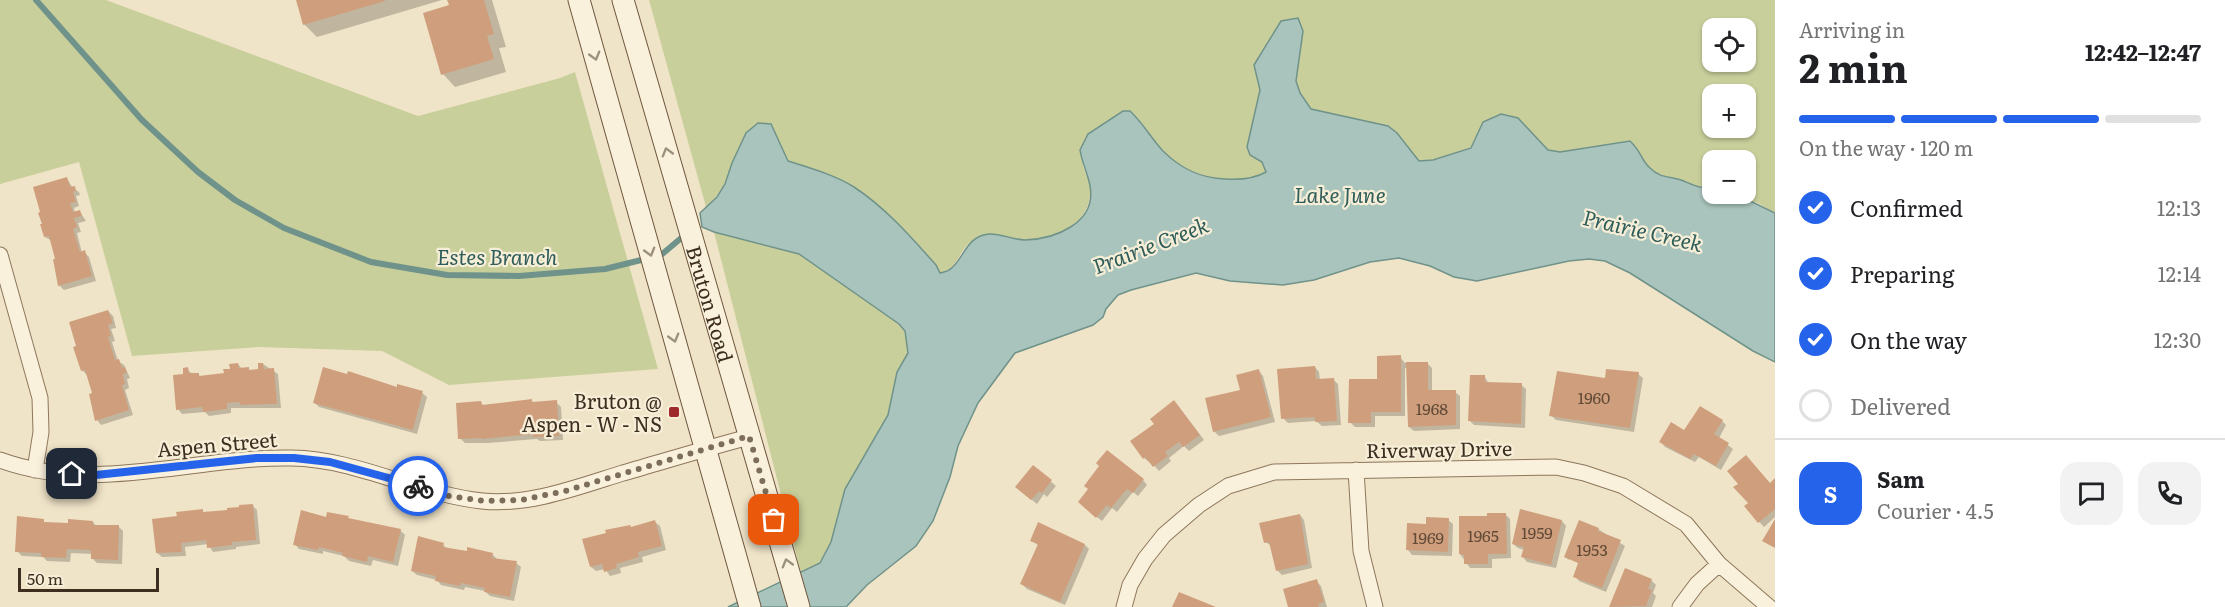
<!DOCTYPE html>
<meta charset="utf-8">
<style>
body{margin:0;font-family:Literata,serif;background:#f2f2f2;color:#202124;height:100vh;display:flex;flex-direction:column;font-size:22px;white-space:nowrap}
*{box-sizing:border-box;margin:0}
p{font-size:20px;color:#757577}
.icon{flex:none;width:33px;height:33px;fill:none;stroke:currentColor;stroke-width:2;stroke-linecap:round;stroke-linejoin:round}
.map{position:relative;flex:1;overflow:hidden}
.side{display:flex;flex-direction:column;background:#fff;width:450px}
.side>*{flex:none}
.fabs{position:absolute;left:1702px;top:18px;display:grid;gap:12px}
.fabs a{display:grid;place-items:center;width:54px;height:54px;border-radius:12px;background:#fff;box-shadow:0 2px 4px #0004;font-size:30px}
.scale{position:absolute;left:18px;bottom:15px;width:141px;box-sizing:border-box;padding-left:6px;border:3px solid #3d2e20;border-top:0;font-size:16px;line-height:21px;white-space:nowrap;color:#3d2e20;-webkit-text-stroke:4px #f7eed8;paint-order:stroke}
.pin{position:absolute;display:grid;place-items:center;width:51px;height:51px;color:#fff;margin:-26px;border-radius:12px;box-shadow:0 3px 9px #0006}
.courier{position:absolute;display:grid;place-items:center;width:60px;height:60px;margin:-30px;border:4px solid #2563eb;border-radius:50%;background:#fff;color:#222;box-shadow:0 2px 8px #0007}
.head em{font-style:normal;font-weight:700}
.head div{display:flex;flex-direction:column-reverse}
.head{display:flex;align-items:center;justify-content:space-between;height:102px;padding:0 24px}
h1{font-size:39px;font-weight:700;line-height:45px}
.bar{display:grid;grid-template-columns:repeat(4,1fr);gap:9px 6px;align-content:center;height:72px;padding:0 24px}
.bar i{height:8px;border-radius:4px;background:#e0e0e0}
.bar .selected{background:#2563eb}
.bar p{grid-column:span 4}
.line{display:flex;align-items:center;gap:15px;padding:0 24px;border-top:2px solid #e0e0e0}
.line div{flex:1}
.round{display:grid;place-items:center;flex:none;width:63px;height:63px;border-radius:18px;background:#f2f2f2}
ol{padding:0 24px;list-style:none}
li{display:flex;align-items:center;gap:18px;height:66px}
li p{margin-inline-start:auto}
li .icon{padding:6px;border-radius:50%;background:#2563eb;color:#fff;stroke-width:4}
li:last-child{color:#757577}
li i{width:33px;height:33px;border:3px solid #e0e0e0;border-radius:50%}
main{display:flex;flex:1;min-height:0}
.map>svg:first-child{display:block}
.green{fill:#c9cf9b;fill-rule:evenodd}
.water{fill:#a9c4bc;stroke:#6f938a;stroke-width:1.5}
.shadow{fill:#0003}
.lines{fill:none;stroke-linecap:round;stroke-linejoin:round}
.stream{stroke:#6f938a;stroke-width:6}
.building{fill:#cf9f7d}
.minor-casing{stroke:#8d765c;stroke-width:17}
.secondary-casing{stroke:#6f573f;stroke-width:23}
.minor{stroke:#faf1dc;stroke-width:15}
.secondary{stroke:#faf1dc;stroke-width:21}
.oneway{stroke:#9c907e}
.done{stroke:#7c6e5b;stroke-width:6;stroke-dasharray:0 10.8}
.route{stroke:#2563eb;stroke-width:8}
.poi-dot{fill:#9e2a2b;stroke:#f7eed8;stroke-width:2}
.labels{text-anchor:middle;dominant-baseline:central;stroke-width:4.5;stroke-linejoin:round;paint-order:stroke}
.number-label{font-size:16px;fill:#624a37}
.street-label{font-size:20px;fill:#3d2e20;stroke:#f7eed8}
.poi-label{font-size:20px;fill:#3d2e20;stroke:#f7eed8;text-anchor:end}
.water-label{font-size:21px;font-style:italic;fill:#2f5d5a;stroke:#f7eed8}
</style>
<main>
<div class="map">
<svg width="1775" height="607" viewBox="0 0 1775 607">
<rect width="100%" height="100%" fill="#f0e4c8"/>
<path class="green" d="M 0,0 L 106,0 L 418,116 L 560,78 L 575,72 L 658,369 L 449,385 L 382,351 L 259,347 L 132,356 L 79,162 L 0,184 Z
M 649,0 L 1775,0 L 1775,213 L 1758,203 L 1733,194 L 1746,194 L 1746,160 L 1713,160 L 1713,189 C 1698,188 1694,185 1681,180 C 1668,176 1660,178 1650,168 C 1641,160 1641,151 1630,141 L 1560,152 L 1548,150 L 1518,118 L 1483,123 L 1471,147 L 1433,160 L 1419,161 L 1397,133 L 1388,126 L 1311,109 L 1300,93 L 1296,81 L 1303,31 L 1254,65 L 1260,90 L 1247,147 L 1250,155 L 1262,162 L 1267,172 C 1254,179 1240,180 1226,179 C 1200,178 1177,168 1160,147 C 1150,135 1142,122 1130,111 L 1083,166 C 1085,173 1090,181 1090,188 C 1093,224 1053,242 1022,240 C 1010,239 995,232 985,235 C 980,237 972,240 968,244 C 957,255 958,268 940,273 L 936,265 L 894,220 L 853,187 L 820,171 L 788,161 L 732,163 C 726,181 721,194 706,207 ZM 1713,28 L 1746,28 L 1746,62 L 1713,62 ZM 1713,94 L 1746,94 L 1746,128 L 1713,128 Z
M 714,232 L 799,254 L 899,324 L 905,331 L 908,353 L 897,372 L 888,415 L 845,489 L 831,542 L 819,563 L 801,573 Z"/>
<path class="water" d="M 1298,18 L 1303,31 L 1296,81 L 1300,93 L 1311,109 L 1388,126 L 1397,133 L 1419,161 L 1433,160 L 1471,148 L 1483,122 L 1501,114 L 1518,118 L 1548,150 L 1560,152 L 1630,141 C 1641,151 1641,160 1650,168 C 1660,178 1668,176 1681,180 C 1694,185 1698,188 1713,189 L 1713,194 L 1740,196 L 1775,213 L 1775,362 L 1753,351 L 1630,273 L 1605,261 L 1589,259 L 1569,261 L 1477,281 L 1454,277 L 1430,266 L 1399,258 L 1370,262 L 1314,280 L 1283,285 L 1230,281 L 1196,273 L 1131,290 L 1118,295 L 1106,309 L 1103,317 L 1093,325 L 1015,353 L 978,403 L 958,446 L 950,477 L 933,521 L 916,546 L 867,585 L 846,607 L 728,607 L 820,563 L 831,542 L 845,489 L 888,415 L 897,372 L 908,353 L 905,331 L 899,324 L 799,254 L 714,232 L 702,227 L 700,213 L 717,197 L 725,184 L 732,163 L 746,133 L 758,123 L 771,124 L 788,161 C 810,168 835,175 854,187 C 886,208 911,237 936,265 L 940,273 C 943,272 947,272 949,270 C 963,262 965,236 989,234 C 1000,233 1013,240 1025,240 C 1055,239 1097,223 1090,186 C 1088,174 1082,163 1080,150 L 1088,134 L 1123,111 L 1130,111 C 1143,123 1151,138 1163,151 C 1181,169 1200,178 1225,179 C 1240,180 1254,179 1266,172 L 1262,162 L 1250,155 L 1247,147 L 1260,90 L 1254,65 L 1281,21 Z"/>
<path class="shadow" d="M 297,0 L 442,0 L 317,37 L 304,24 Z
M 448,0 L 492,0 L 506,47 L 499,48 L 506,72 L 455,87 L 443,74 L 450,6 Z
M 67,179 L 73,188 L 79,192 L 80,195 L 76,196 L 79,206 L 74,208 L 75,213 L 80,212 L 86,221 L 78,223 L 81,232 L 77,233 L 82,253 L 84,252 L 89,257 L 96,281 L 64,290 L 59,285 L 57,260 L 52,241 L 45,237 Z
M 108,311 L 113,316 L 116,328 L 111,329 L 115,341 L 112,342 L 118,361 L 124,365 L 130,378 L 127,379 L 129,388 L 125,390 L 133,415 L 101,425 L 97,420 L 94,394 L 87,375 L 82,370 Z
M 1400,357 L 1405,363 L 1427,363 L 1432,368 L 1432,392 L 1455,392 L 1460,396 L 1460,429 L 1414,431 L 1409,427 L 1408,368 L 1405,368 L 1405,416 L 1375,416 L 1375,427 L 1355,427 L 1350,422 L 1378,381 Z
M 238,364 L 242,369 L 248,368 L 251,371 L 260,371 L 263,364 L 278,374 L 281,408 L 231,408 L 231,413 L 209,416 L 205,412 L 182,414 L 178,409 L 187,369 L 192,374 L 198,374 L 201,377 L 226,374 Z
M 1315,367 L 1319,372 L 1320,380 L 1333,379 L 1338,384 L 1341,425 L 1322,426 L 1316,421 L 1288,423 L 1283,418 Z
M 1259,371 L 1263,376 L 1275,422 L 1219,436 L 1214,431 L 1242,391 Z
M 1638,374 L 1643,378 L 1634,432 L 1556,420 L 1551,415 L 1606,380 Z
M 1485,377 L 1489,384 L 1521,385 L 1526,389 L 1525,428 L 1474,425 L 1469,420 Z
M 398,389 L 422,393 L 427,397 L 417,434 L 319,407 L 315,403 Z
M 531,400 L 534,403 L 556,402 L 561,407 L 563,440 L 540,441 L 537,439 L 488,443 L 465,443 L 460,438 L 481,403 L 484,406 Z
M 1179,407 L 1204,440 L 1189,451 L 1184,446 L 1169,458 L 1171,461 L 1159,471 L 1150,461 L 1149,462 L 1144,458 L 1156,424 Z
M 1722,421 L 1726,425 L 1719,438 L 1733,449 L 1721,470 L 1699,457 L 1695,462 L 1665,447 L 1661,442 L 1685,432 Z
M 1101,466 L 1143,480 L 1147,485 L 1138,496 L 1133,492 L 1117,512 L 1112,508 L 1102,521 L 1084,507 Z
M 1034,467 L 1056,486 L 1047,497 L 1044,494 L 1037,504 L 1022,492 Z
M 1775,480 L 1775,517 L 1764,527 L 1746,507 Z
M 252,505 L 257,510 L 260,544 L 236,547 L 236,549 L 213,552 L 208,544 L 185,547 L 186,556 L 162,557 L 157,553 L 178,518 L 202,511 L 205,513 L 229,511 Z
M 1300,515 L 1304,520 L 1312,568 L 1282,575 L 1277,570 L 1272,546 L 1265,542 Z
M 1506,515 L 1510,519 L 1511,558 L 1492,559 L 1492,568 L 1470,568 L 1460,554 L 1460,517 Z
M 348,518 L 351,520 L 400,530 L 405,535 L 398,566 L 373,560 L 371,566 L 349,561 L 344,556 L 323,551 L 323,554 L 299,549 L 295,544 L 327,519 Z
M 1448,520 L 1453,524 L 1452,556 L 1412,555 L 1408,550 Z
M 43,521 L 46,524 L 69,525 L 93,522 L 97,527 L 119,527 L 123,531 L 122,564 L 97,563 L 92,558 L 92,554 L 71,553 L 70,562 L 47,561 L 43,557 L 22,556 L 17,551 Z
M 1562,521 L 1566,526 L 1556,568 L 1527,562 L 1523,557 L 1524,550 L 1518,548 L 1513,544 Z
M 655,522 L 660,526 L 666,550 L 642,557 L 643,562 L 620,568 L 621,573 L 610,576 L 605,569 L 596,571 L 591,567 L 632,528 Z
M 1598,529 L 1625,546 L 1606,592 L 1579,581 L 1575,576 L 1586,565 L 1569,558 L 1569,560 L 1565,557 Z
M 1031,540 L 1085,545 L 1089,549 L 1065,605 L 1027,589 L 1022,584 L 1039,546 Z
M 443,545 L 448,549 L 492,554 L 497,559 L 516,563 L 521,567 L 514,601 L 490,596 L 485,591 L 465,587 L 464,590 L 441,585 L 437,580 L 417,575 L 412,571 Z
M 1625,570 L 1651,580 L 1656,585 L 1653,593 L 1656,596 L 1652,607 L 1611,607 Z
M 1316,581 L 1321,586 L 1327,607 L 1290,607 Z"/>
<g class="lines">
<path class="stream" d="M 36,0 L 142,120 L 198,172 L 235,200 L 284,228 L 371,262 L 447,275 L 519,276 L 605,269 L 661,255 L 686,234"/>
</g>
<path class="building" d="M 296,0 L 385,0 L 385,1 L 303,25 Z
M 447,0 L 484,0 L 494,34 L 487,36 L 494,59 L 441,75 L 423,13 L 449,5 Z
M 67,177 L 70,187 L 75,186 L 76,191 L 73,192 L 76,202 L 70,203 L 73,212 L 80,210 L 82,216 L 74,218 L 77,227 L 73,229 L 80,252 L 85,250 L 92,276 L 58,286 L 53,259 L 55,259 L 49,236 L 44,237 L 40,224 L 42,224 L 38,213 L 40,212 L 33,187 Z
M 108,310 L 113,323 L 108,325 L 111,336 L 108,337 L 115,360 L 119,359 L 122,368 L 125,367 L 127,373 L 123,374 L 125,384 L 122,385 L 129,410 L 95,421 L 89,394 L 92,393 L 85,370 L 81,371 L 73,347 L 76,346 L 69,322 Z
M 1401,355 L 1401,412 L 1371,412 L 1371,423 L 1348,423 L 1349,379 L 1377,379 L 1377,356 Z
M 1406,362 L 1428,362 L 1428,390 L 1456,390 L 1456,425 L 1408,427 Z
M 238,363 L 239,368 L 249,367 L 249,370 L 258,369 L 258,363 L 263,363 L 264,369 L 274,368 L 277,404 L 240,405 L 240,402 L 227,403 L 227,409 L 203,412 L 202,407 L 176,410 L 173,375 L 183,374 L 183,368 L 188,367 L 189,373 L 199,373 L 199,376 L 224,373 L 223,369 L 230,369 L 229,364 Z
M 1315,366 L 1316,379 L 1334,378 L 1337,421 L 1315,422 L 1315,417 L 1281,419 L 1277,369 Z
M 323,367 L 347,374 L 348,371 L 397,387 L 397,384 L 423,391 L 413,430 L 313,403 Z
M 1259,369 L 1271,417 L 1213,432 L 1205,398 L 1240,390 L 1236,375 Z
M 1606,369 L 1639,372 L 1630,428 L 1549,416 L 1557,371 L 1605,378 Z
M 1470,375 L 1485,375 L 1485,382 L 1522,383 L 1521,424 L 1468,421 Z
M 532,399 L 532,402 L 557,400 L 559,436 L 533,437 L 533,434 L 482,439 L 482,438 L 458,439 L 456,403 L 481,401 L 482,405 Z
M 1174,400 L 1200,435 L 1183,447 L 1179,442 L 1165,452 L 1168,456 L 1153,467 L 1145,457 L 1143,459 L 1130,441 L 1154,424 L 1150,419 Z
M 1700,406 L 1723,420 L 1714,434 L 1729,443 L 1716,466 L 1694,454 L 1690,459 L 1659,442 L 1671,422 L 1684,430 Z
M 1107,450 L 1144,479 L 1133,493 L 1127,489 L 1111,508 L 1107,505 L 1096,518 L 1078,502 L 1088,489 L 1084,486 L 1099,466 L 1096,463 Z
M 1746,455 L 1770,483 L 1775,478 L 1775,509 L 1758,523 L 1744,506 L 1748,503 L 1733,487 L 1738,484 L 1727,471 Z
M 1033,465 L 1052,480 L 1042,493 L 1039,491 L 1031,500 L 1015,487 Z
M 253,504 L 256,540 L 232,542 L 232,545 L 207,548 L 206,540 L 181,543 L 182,552 L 156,553 L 152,519 L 177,516 L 176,512 L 203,509 L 203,512 L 227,510 L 227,508 L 239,507 L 239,505 Z
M 1520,509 L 1562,520 L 1551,565 L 1521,557 L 1524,547 L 1512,544 Z
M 301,510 L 326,517 L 327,512 L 349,516 L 348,518 L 401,529 L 393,562 L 368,556 L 367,562 L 342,556 L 343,553 L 319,547 L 318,550 L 293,545 Z
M 1487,513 L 1506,513 L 1507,554 L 1488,554 L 1488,564 L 1464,564 L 1464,555 L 1459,554 L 1459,516 L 1487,516 Z
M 1300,514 L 1308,564 L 1276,571 L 1269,542 L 1264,543 L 1259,523 Z
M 17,516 L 44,519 L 44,522 L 68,523 L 68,519 L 93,521 L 93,525 L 119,525 L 118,560 L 91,559 L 91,550 L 67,549 L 66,558 L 41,557 L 41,553 L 15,552 Z
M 1426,517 L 1449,518 L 1448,552 L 1406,550 L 1407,523 L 1426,524 Z
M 1775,519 L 1775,548 L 1762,541 Z
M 655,520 L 662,546 L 638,552 L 639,557 L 616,564 L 617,568 L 604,572 L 602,564 L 590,567 L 582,539 L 606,533 L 605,530 L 630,525 L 631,527 Z
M 1579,520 L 1599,528 L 1598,531 L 1621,540 L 1602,588 L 1573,577 L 1578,563 L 1564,557 Z
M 1038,522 L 1085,544 L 1060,602 L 1020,584 L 1038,544 L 1030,541 Z
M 418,536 L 444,543 L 443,547 L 467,551 L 467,547 L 493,553 L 492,558 L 517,561 L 510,597 L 484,592 L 485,588 L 461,583 L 460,586 L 435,581 L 436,576 L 411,571 Z
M 1625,568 L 1652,579 L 1648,589 L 1652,590 L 1646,606 L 1609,607 Z
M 1317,579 L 1324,602 L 1318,604 L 1319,607 L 1288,607 L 1283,589 Z
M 1179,592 L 1216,607 L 1172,607 Z"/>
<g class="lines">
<defs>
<path id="minor" d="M 0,255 L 40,398 L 41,432 L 35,470
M 0,460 C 95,495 195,456 292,458 C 357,459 417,494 482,501 C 529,506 578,487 623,473 C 665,461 707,448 749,437
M 1356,470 L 1361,551 L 1375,607
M 1124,607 L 1130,585 L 1145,559 L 1164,535 L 1199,505 L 1228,486 L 1274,472 L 1556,467 L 1584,473 L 1623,486 L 1686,524 L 1719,564 L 1769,607
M 1680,607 L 1697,584 L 1719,564"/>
<g id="secondary">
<path d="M 579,0 L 750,607"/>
<path id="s1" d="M 623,0 L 799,607"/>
</g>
</defs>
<use href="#minor" class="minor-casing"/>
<use href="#secondary" class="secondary-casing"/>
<use href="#minor" class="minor"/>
<use href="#secondary" class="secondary"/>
</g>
<defs><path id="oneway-chevron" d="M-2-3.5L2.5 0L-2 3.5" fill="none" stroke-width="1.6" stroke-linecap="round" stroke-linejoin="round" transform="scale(1.5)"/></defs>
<g class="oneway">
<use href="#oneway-chevron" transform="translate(595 56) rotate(74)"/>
<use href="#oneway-chevron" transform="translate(667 152) rotate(-106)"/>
<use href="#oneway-chevron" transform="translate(650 252) rotate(74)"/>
<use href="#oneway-chevron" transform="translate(674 338) rotate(74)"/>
<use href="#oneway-chevron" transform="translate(787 563) rotate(-106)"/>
</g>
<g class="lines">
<path class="done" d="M 418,486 L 448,496 L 484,501 L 521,500 L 565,491 L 749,436 L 774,520"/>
<path class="route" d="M 72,474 L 96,475 L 257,458 L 294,458 L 330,462 L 418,486"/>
</g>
<rect class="poi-dot" x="668" y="406" width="12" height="12" rx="3"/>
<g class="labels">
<g class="number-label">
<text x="1594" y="397">1960</text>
<text x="1432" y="408">1968</text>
<text x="1537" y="532">1959</text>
<text x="1483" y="535">1965</text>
<text x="1428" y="537">1969</text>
<text x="1592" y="549">1953</text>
</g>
<g class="street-label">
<text stroke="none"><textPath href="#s1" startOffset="316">Bruton Road</textPath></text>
<text transform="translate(217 443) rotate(-5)">Aspen Street</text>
<text transform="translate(1439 448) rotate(-1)">Riverway Drive</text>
</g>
<g class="poi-label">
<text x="662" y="400">Bruton @<tspan x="662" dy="23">Aspen - W - NS</tspan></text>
</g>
<g class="water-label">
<text x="1340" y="193">Lake June</text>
<text transform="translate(1643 229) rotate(13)">Prairie Creek</text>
<text transform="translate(1150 244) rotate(-21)">Prairie Creek</text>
<text x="497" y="255">Estes Branch</text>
</g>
</g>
</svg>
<div class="fabs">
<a><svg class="icon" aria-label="locate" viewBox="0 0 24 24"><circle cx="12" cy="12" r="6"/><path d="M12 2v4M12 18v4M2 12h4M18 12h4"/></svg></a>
<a>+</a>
<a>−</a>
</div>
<div class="scale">50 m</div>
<div class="pin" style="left:774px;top:520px;background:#ea580c"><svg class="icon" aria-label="bag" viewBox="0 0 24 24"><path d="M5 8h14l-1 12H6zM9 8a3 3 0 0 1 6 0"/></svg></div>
<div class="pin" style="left:72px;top:474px;background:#1f2937"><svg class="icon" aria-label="home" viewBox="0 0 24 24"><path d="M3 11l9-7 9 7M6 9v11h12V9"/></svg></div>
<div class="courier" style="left:418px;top:486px"><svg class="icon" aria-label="bike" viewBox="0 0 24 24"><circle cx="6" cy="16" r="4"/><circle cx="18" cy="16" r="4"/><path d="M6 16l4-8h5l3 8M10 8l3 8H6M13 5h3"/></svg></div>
</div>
<section class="side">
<div class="head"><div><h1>2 min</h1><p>Arriving in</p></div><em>12:42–12:47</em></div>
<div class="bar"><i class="selected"></i><i class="selected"></i><i class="selected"></i><i></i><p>On the way · 120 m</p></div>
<ol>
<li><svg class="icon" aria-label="check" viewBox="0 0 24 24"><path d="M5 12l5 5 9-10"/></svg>Confirmed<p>12:13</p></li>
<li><svg class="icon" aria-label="check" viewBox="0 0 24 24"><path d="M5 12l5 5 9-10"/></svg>Preparing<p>12:14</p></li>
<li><svg class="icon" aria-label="check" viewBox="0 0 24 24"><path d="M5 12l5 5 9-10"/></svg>On the way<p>12:30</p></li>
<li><i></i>Delivered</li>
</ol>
<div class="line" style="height:108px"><b class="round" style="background:#2563eb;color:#fff">S</b><div><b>Sam</b><p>Courier · 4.5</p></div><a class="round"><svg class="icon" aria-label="chat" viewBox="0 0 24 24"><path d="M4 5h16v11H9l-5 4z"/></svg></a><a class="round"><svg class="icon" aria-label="phone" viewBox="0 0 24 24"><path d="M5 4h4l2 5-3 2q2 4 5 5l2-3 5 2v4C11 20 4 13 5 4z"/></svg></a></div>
</section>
</main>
